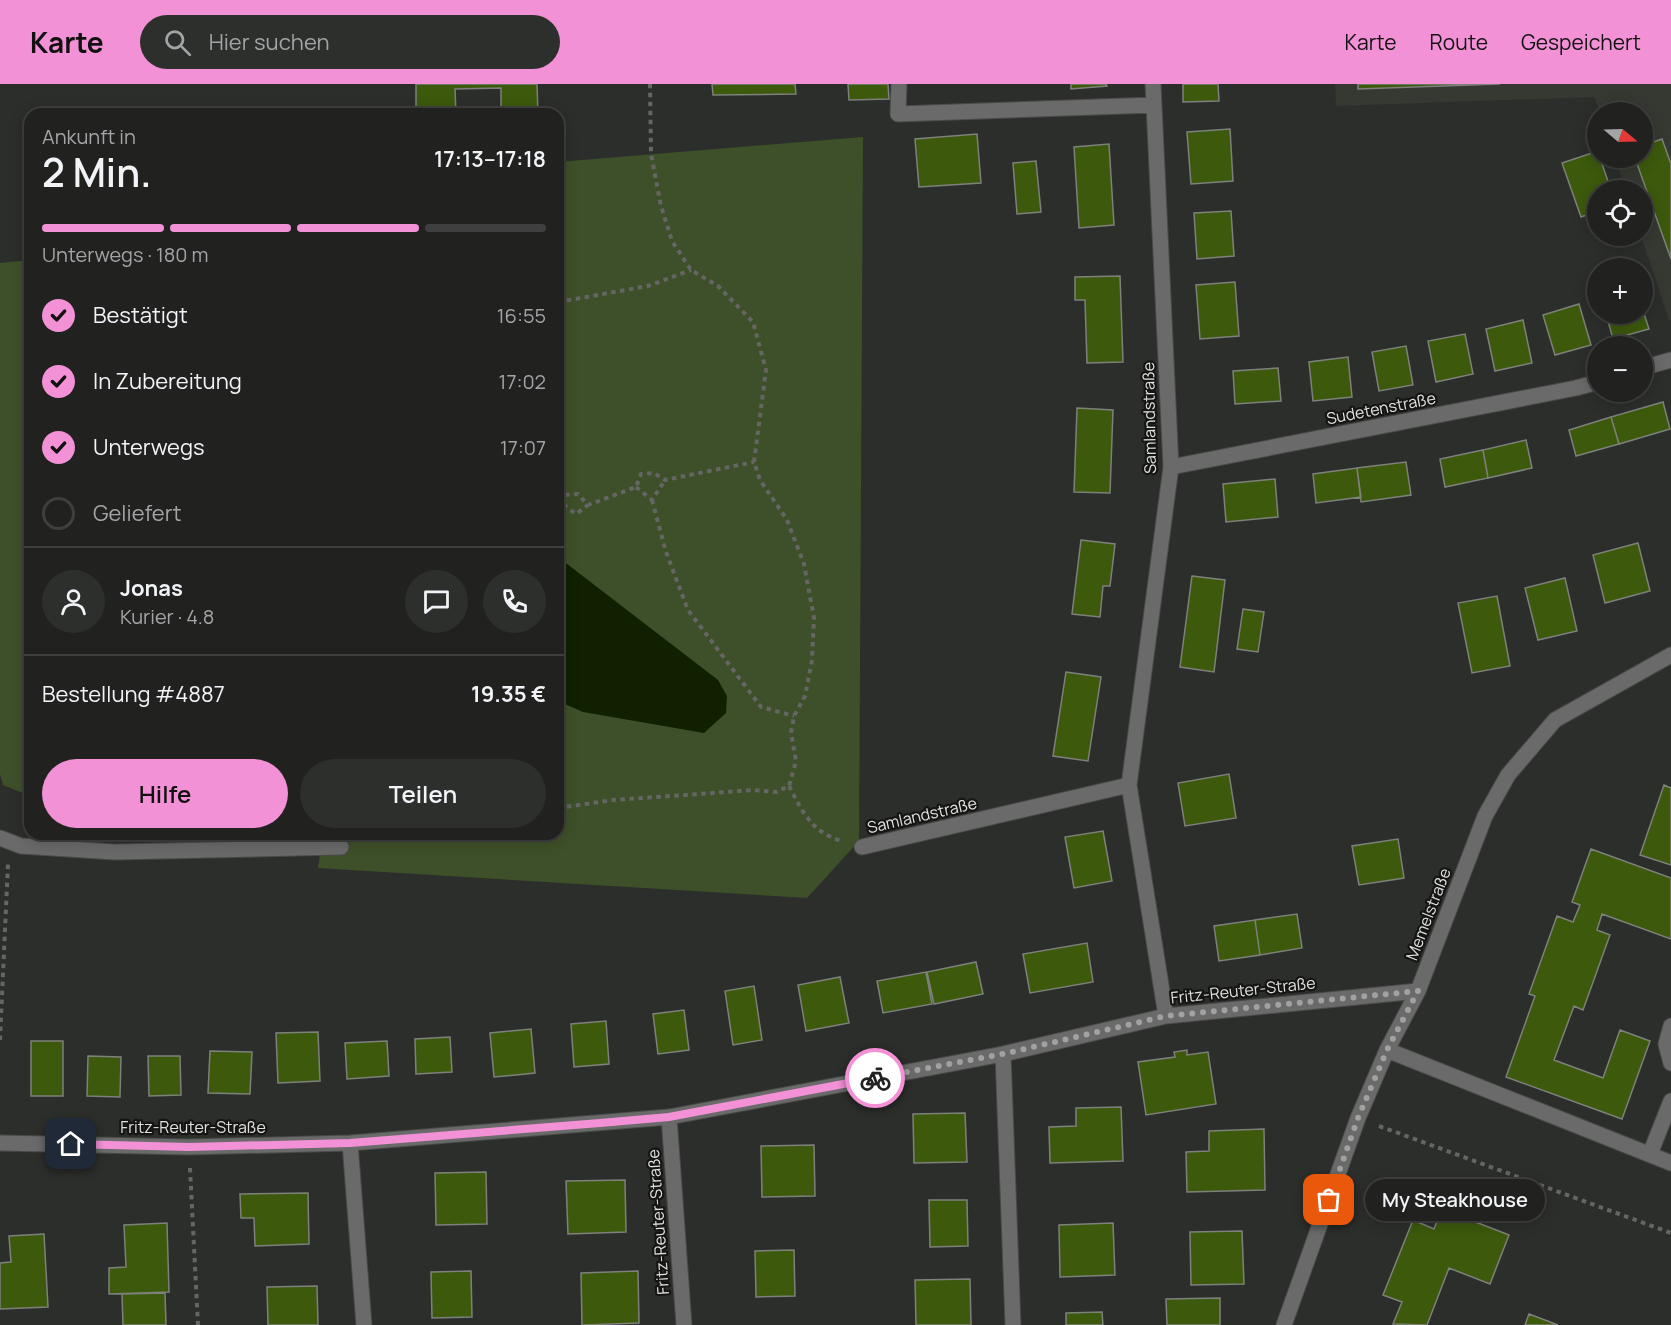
<!DOCTYPE html>
<html lang="de">
<meta charset="utf-8">
<style>
body{margin:0;font-family:Manrope,sans-serif;background:#2d2f2d;color:#f1f3f6;height:100vh;display:flex;flex-direction:column;font-size:22px;white-space:nowrap}
*{box-sizing:border-box;margin:0}
p{font-size:20px;color:#a2a4a5}
.icon{flex:none;width:33px;height:33px;fill:none;stroke:currentColor;stroke-width:2;stroke-linecap:round;stroke-linejoin:round}
.map{position:relative;flex:1;overflow:hidden}
.drawer{position:absolute;left:24px;top:24px;width:540px;height:732px;display:flex;flex-direction:column;background:#212220;border-radius:18px;box-shadow:0 3px 15px #0003,0 0 0 2px #3e3f3e}
.drawer>*{flex:none}
.needle{width:39px;rotate:109deg}
.controls{position:absolute;left:1587px;top:18px;display:grid;gap:12px}
.controls a{display:grid;place-items:center;width:66px;height:66px;border-radius:50%;background:#212220;box-shadow:0 3px 15px #0003,0 0 0 2px #3e3f3e;font-size:30px}
.pin{position:absolute;display:grid;place-items:center;width:51px;height:51px;color:#fff;margin:-26px;border-radius:12px;box-shadow:0 3px 9px #0006}
.courier{position:absolute;display:grid;place-items:center;width:60px;height:60px;margin:-30px;border:4px solid #f391d6;border-radius:50%;background:#fff;color:#222;box-shadow:0 2px 8px #0007}
.bubble{position:absolute;height:42px;border-radius:21px;background:#212220;box-shadow:0 3px 15px #0003,0 0 0 2px #3e3f3e;font-size:20px;font-weight:600;line-height:42px;text-align:center}
.summary em{font-style:normal;font-weight:600}
.summary div{display:flex;flex-direction:column-reverse}
.summary{display:flex;align-items:center;justify-content:space-between;height:102px;padding:0 18px}
h1{font-size:39px;font-weight:600;line-height:45px}
.bar{display:grid;grid-template-columns:repeat(4,1fr);gap:9px 6px;align-content:center;height:72px;padding:0 18px}
.bar i{height:8px;border-radius:4px;background:#3e3f3e}
.bar .on{background:#f391d6}
.bar p{grid-column:span 4}
.line{display:flex;align-items:center;gap:15px;padding:0 18px;border-top:2px solid #3e3f3e}
.line div{flex:1}
.round{display:grid;place-items:center;flex:none;width:63px;height:63px;border-radius:32px;background:#2d2f2d}
ol{padding:0 18px;list-style:none}
li{display:flex;align-items:center;gap:18px;height:66px}
li p{margin-inline-start:auto}
li .icon{padding:6px;border-radius:50%;background:#f391d6;color:#111;stroke-width:4}
li:last-child{color:#a2a4a5}
li i{width:33px;height:33px;border:3px solid #3e3f3e;border-radius:50%}
.primary-button{display:flex;gap:12px;margin-top:auto;padding:12px 18px}
.primary-button a{flex:1;height:69px;border-radius:36px;background:#f391d6;color:#111;font-size:24px;font-weight:600;line-height:69px;text-align:center}
.primary-button a+a{background:#2d2f2d;color:#f1f3f6}
header{display:flex;align-items:center;gap:36px;box-sizing:border-box;height:84px;padding:0 30px;background:#f391d6;color:#111}
header strong{font-size:28px}
nav{display:flex;gap:33px;margin-inline-start:auto;font-size:21px}
.search{width:420px;height:54px;background:#2d2f2d;display:flex;align-items:center;gap:15px;box-sizing:border-box;padding:0 21px;border-radius:33px;color:#a2a4a5;font-size:22px}
.map>svg:first-child{display:block}
.built{fill:#353932}
.green{fill:#3e5029}
.water{fill:#112000}
.building{fill:#3c590c;stroke:#7e807c;stroke-width:1.5}
.lines{fill:none;stroke-linecap:round;stroke-linejoin:round}
.minor-casing{stroke:#494b48;stroke-width:17}
.path{stroke:#656664;stroke-width:4;stroke-dasharray:4.5 4.5;stroke-linecap:butt}
.minor{stroke:#696a69;stroke-width:15}
.done{stroke:#a1a2a0;stroke-width:6;stroke-dasharray:0 10.8}
.route{stroke:#f391d6;stroke-width:8}
.labels{text-anchor:middle;dominant-baseline:central;stroke-width:4.5;stroke-linejoin:round;paint-order:stroke}
.street-label{font-size:16px;fill:#e0e1df;stroke:#151614}
</style>
<header>
<strong>Karte</strong>
<div class="search"><svg class="icon" aria-label="search" viewBox="0 0 24 24"><circle cx="10" cy="10" r="6"/><path d="M15 15l6 6"/></svg>Hier suchen</div>
<nav><a>Karte</a><a>Route</a><a>Gespeichert</a></nav>
</header>
<div class="map">
<svg width="1671" height="1241" viewBox="0 0 1671 1241">
<rect width="100%" height="100%" fill="#2c2e2b"/>
<path class="built" d="M 1335,0 L 1671,0 L 1671,236 L 1669,236 L 1641,152 L 1642,152 L 1642,106 L 1626,106 L 1615,74 L 1642,74 L 1642,28 L 1600,28 L 1594,13 L 1336,22 Z"/>
<path class="green" d="M 863,53 L 859,757 L 807,814 L 318,784 L 323,750 L 558,750 L 558,78 Z
M 30,176 L 30,712 L 3,701 L 0,690 L 0,179 Z"/>
<path class="water" d="M 558,473 L 718,596 L 727,612 L 726,629 L 704,649 L 583,628 L 558,617 Z"/>
<path class="building" d="M 416,0 L 537,0 L 538,30 L 501,30 L 501,4 L 455,5 L 456,30 L 416,30 Z
M 712,0 L 795,0 L 796,10 L 713,11 Z
M 848,0 L 888,0 L 889,15 L 849,16 Z
M 1071,0 L 1106,0 L 1107,2 L 1071,5 Z
M 1183,0 L 1218,0 L 1219,17 L 1183,18 Z
M 1358,0 L 1500,0 L 1358,5 Z
M 1230,45 L 1233,97 L 1191,100 L 1187,48 Z
M 977,50 L 981,99 L 919,103 L 915,55 Z
M 1662,55 L 1671,80 L 1671,175 L 1635,74 L 1642,74 L 1642,62 Z
M 1109,60 L 1114,141 L 1079,144 L 1074,63 Z
M 1598,67 L 1598,74 L 1600,74 L 1611,106 L 1598,106 L 1598,127 L 1581,133 L 1562,79 Z
M 1036,77 L 1041,128 L 1017,130 L 1013,79 Z
M 1231,127 L 1234,172 L 1197,175 L 1194,129 Z
M 1120,192 L 1123,278 L 1087,279 L 1085,216 L 1075,216 L 1075,193 Z
M 1235,198 L 1239,252 L 1200,255 L 1196,201 Z
M 1579,220 L 1591,261 L 1555,271 L 1543,231 Z
M 1642,223 L 1649,245 L 1613,255 L 1606,230 L 1642,230 Z
M 1523,236 L 1532,279 L 1495,287 L 1486,245 Z
M 1465,250 L 1473,290 L 1436,298 L 1428,257 Z
M 1406,262 L 1413,301 L 1379,307 L 1372,268 Z
M 1348,273 L 1352,313 L 1313,317 L 1309,278 Z
M 1278,284 L 1281,317 L 1235,320 L 1233,287 Z
M 1663,318 L 1670,345 L 1619,360 L 1611,333 Z
M 1077,324 L 1113,326 L 1110,409 L 1074,408 Z
M 1611,333 L 1619,360 L 1576,372 L 1569,346 Z
M 1526,356 L 1532,384 L 1488,394 L 1483,366 Z
M 1483,366 L 1488,394 L 1445,403 L 1440,375 Z
M 1406,378 L 1411,411 L 1361,418 L 1357,384 Z
M 1357,384 L 1361,413 L 1316,419 L 1313,390 Z
M 1275,395 L 1278,433 L 1226,438 L 1223,400 Z
M 1081,456 L 1115,460 L 1110,502 L 1103,502 L 1100,533 L 1072,530 Z
M 1638,459 L 1650,507 L 1605,519 L 1593,471 Z
M 1192,492 L 1225,496 L 1214,588 L 1180,583 Z
M 1565,494 L 1577,547 L 1538,556 L 1525,504 Z
M 1497,512 L 1510,582 L 1472,589 L 1458,519 Z
M 1243,525 L 1264,528 L 1258,568 L 1237,565 Z
M 1066,588 L 1101,593 L 1088,677 L 1053,672 Z
M 1229,690 L 1236,734 L 1185,742 L 1178,699 Z
M 1664,701 L 1671,704 L 1671,781 L 1640,771 Z
M 1103,747 L 1112,797 L 1074,804 L 1065,753 Z
M 1398,755 L 1404,794 L 1359,801 L 1352,762 Z
M 1591,765 L 1671,794 L 1671,855 L 1602,830 L 1597,846 L 1610,851 L 1583,926 L 1574,922 L 1554,976 L 1603,994 L 1620,946 L 1650,957 L 1622,1035 L 1506,993 L 1535,912 L 1529,910 L 1557,832 L 1573,838 L 1580,821 L 1572,818 Z
M 1297,830 L 1302,864 L 1260,871 L 1255,836 Z
M 1255,836 L 1260,871 L 1219,877 L 1214,842 Z
M 1087,859 L 1093,898 L 1030,909 L 1023,870 Z
M 976,878 L 983,910 L 934,920 L 927,888 Z
M 926,888 L 932,920 L 883,929 L 877,897 Z
M 840,893 L 849,939 L 806,947 L 798,901 Z
M 754,902 L 762,956 L 733,961 L 725,907 Z
M 684,926 L 689,966 L 658,970 L 653,930 Z
M 606,937 L 609,980 L 574,983 L 571,940 Z
M 531,945 L 535,989 L 494,993 L 490,949 Z
M 318,948 L 320,997 L 278,999 L 276,949 Z
M 450,953 L 452,988 L 416,990 L 415,955 Z
M 31,957 L 63,957 L 63,1012 L 31,1012 Z
M 387,957 L 389,992 L 347,995 L 345,959 Z
M 1187,966 L 1187,971 L 1208,968 L 1216,1020 L 1146,1031 L 1138,978 L 1175,973 L 1174,968 Z
M 210,967 L 252,968 L 250,1010 L 208,1009 Z
M 88,972 L 121,973 L 120,1013 L 87,1012 Z
M 148,972 L 180,972 L 181,1011 L 149,1012 Z
M 1121,1023 L 1123,1077 L 1050,1079 L 1049,1043 L 1076,1042 L 1076,1024 Z
M 965,1029 L 967,1078 L 914,1079 L 913,1030 Z
M 1264,1045 L 1265,1106 L 1187,1108 L 1186,1068 L 1209,1067 L 1209,1047 Z
M 814,1061 L 815,1112 L 762,1113 L 761,1062 Z
M 486,1088 L 487,1140 L 436,1141 L 435,1089 Z
M 625,1096 L 626,1148 L 568,1150 L 566,1097 Z
M 308,1109 L 309,1160 L 255,1162 L 254,1134 L 241,1134 L 240,1110 Z
M 929,1116 L 967,1116 L 968,1162 L 930,1163 Z
M 1442,1125 L 1509,1151 L 1490,1200 L 1449,1184 L 1427,1241 L 1393,1240 L 1402,1218 L 1383,1211 L 1413,1136 L 1434,1145 Z
M 167,1139 L 169,1208 L 109,1210 L 109,1184 L 126,1183 L 124,1141 Z
M 1113,1139 L 1115,1191 L 1060,1193 L 1059,1141 Z
M 1242,1147 L 1244,1200 L 1191,1201 L 1190,1148 Z
M 44,1150 L 48,1223 L 0,1225 L 0,1179 L 11,1178 L 9,1152 Z
M 794,1166 L 795,1212 L 756,1213 L 755,1167 Z
M 471,1187 L 472,1233 L 432,1234 L 431,1188 Z
M 638,1187 L 639,1239 L 582,1241 L 581,1189 Z
M 970,1195 L 971,1241 L 916,1241 L 915,1196 Z
M 317,1202 L 318,1241 L 268,1241 L 267,1203 Z
M 165,1209 L 166,1241 L 123,1241 L 122,1210 Z
M 1220,1214 L 1220,1241 L 1167,1241 L 1166,1215 Z
M 1102,1228 L 1103,1241 L 1066,1241 L 1066,1229 Z
M 1529,1230 L 1558,1241 L 1525,1241 Z"/>
<g class="lines">
<defs>
<path id="minor" d="M 899,0 L 898,30 L 1154,21
M 1153,0 L 1171,383 L 1129,701 L 1166,932
M 1642,284 L 1671,276
M 1171,383 L 1576,304 L 1598,298
M 0,754 L 21,762 L 115,768 L 341,763
M 862,763 L 1129,701
M 1671,942 L 1666,960 L 1671,979
M 1387,966 L 1671,1079
M 1003,970 L 1013,1241
M 669,1033 L 684,1241
M 0,1059 L 189,1063 L 350,1059 L 669,1033 L 1003,970 L 1166,932 L 1418,907
M 350,1059 L 364,1241
M 1650,1070 L 1671,1017
M 1284,1241 L 1358,1034 L 1387,966 L 1418,907 L 1485,732 L 1508,691 L 1555,636 L 1671,571"/>
</defs>
<use href="#minor" class="minor-casing"/>
<path class="path" d="M 558,218 L 648,202 L 691,186
M 636,403 L 652,416 L 665,396
M 558,406 L 564,411 L 578,410 L 588,421 L 636,403 L 641,390 L 654,389 L 665,396 L 754,378
M 564,411 L 565,422 L 576,430 L 588,421
M 652,416 L 666,468 L 688,526 L 761,623 L 794,632
M 789,702 C 802,727 812,749 842,757
M 558,724 L 613,716 L 686,711 L 753,706 L 776,708 L 789,702 L 796,677 L 791,649 L 794,632 L 805,612 L 812,576 L 814,534 L 804,480 L 787,436 L 760,396 L 754,378 L 766,286 L 753,238 L 718,202 L 691,186 L 672,157 L 661,122 L 651,70 L 650,0
M 0,956 L 8,780
M 1379,1042 L 1671,1149
M 190,1084 L 198,1241"/>
<use href="#minor" class="minor"/>
</g>
<g class="lines">
<path class="done" d="M 875,994 L 1003,970 L 1166,932 L 1418,907 L 1387,966 L 1358,1034 L 1329,1116"/>
<path class="route" d="M 71,1060 L 189,1063 L 350,1059 L 600,1039 L 669,1033 L 875,994"/>
</g>
<g class="labels">
<g class="street-label">
<text transform="translate(1381 324) rotate(-11)">Sudetenstraße</text>
<text transform="translate(1149 334) rotate(-91)">Samlandstraße</text>
<text transform="translate(922 731) rotate(-13)">Samlandstraße</text>
<text transform="translate(1428 830) rotate(-69)">Memelstraße</text>
<text transform="translate(1243 906) rotate(-6)">Fritz-Reuter-Straße</text>
<text x="193" y="1043">Fritz-Reuter-Straße</text>
<text transform="translate(658 1138) rotate(-94)">Fritz-Reuter-Straße</text>
</g>
</g>
</svg>
<div class="controls">
<a><svg class="needle" viewBox="-14 -14 28 28"><path d="M0-13l5 13h-10z" fill="#e53935"/><path d="M0 13l5-13h-10z" fill="#a2a4a5"/></svg></a>
<a><svg class="icon" aria-label="locate" viewBox="0 0 24 24"><circle cx="12" cy="12" r="6"/><path d="M12 2v4M12 18v4M2 12h4M18 12h4"/></svg></a>
<a>+</a>
<a>−</a>
</div>
<div class="pin" style="left:1329px;top:1116px;background:#ea580c"><svg class="icon" aria-label="bag" viewBox="0 0 24 24"><path d="M5 8h14l-1 12H6zM9 8a3 3 0 0 1 6 0"/></svg></div>
<div class="pin" style="left:71px;top:1060px;background:#1f2937"><svg class="icon" aria-label="home" viewBox="0 0 24 24"><path d="M3 11l9-7 9 7M6 9v11h12V9"/></svg></div>
<div class="courier" style="left:875px;top:994px"><svg class="icon" aria-label="bike" viewBox="0 0 24 24"><circle cx="6" cy="16" r="4"/><circle cx="18" cy="16" r="4"/><path d="M6 16l4-8h5l3 8M10 8l3 8H6M13 5h3"/></svg></div>
<div class="bubble" style="left:1365px;top:1095px;width:180px">My Steakhouse</div>
<section class="drawer">
<div class="summary"><div><h1>2 Min.</h1><p>Ankunft in</p></div><em>17:13–17:18</em></div>
<div class="bar"><i class="on"></i><i class="on"></i><i class="on"></i><i></i><p>Unterwegs · 180 m</p></div>
<ol>
<li><svg class="icon" aria-label="check" viewBox="0 0 24 24"><path d="M5 12l5 5 9-10"/></svg>Bestätigt<p>16:55</p></li>
<li><svg class="icon" aria-label="check" viewBox="0 0 24 24"><path d="M5 12l5 5 9-10"/></svg>In Zubereitung<p>17:02</p></li>
<li><svg class="icon" aria-label="check" viewBox="0 0 24 24"><path d="M5 12l5 5 9-10"/></svg>Unterwegs<p>17:07</p></li>
<li><i></i>Geliefert</li>
</ol>
<div class="line" style="height:108px"><a class="round"><svg class="icon" aria-label="person" viewBox="0 0 24 24"><circle cx="12" cy="8" r="4"/><path d="M4 21q1-7 8-7t8 7"/></svg></a><div><b>Jonas</b><p>Kurier · 4.8</p></div><a class="round"><svg class="icon" aria-label="chat" viewBox="0 0 24 24"><path d="M4 5h16v11H9l-5 4z"/></svg></a><a class="round"><svg class="icon" aria-label="phone" viewBox="0 0 24 24"><path d="M5 4h4l2 5-3 2q2 4 5 5l2-3 5 2v4C11 20 4 13 5 4z"/></svg></a></div>
<div class="line" style="height:78px"><div>Bestellung #4887</div><b>19.35 €</b></div>
<div class="primary-button"><a>Hilfe</a><a>Teilen</a></div>
</section>
</div>
